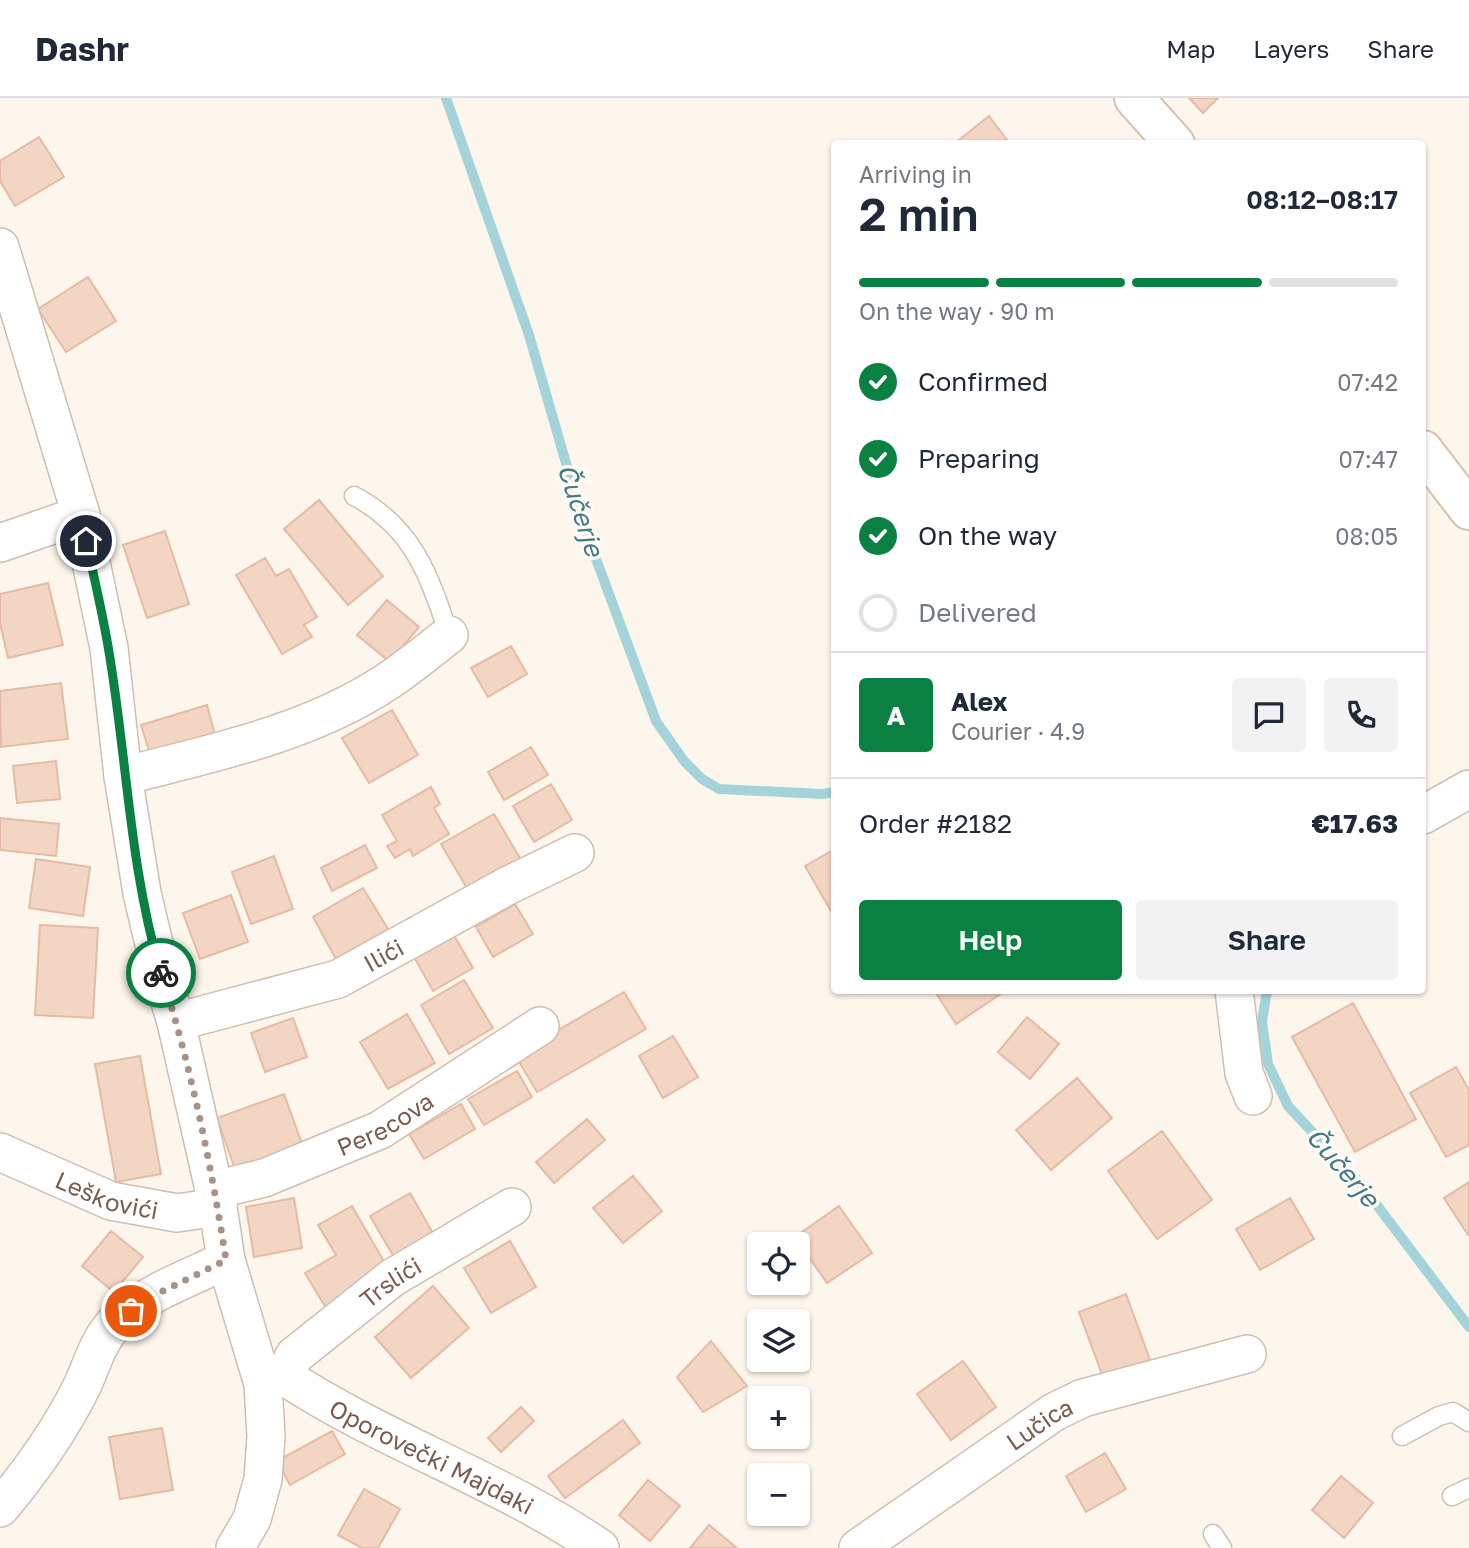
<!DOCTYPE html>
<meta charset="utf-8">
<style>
body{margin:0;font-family:"Golos Text",sans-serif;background:#f2f2f3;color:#1f2937;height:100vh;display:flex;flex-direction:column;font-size:26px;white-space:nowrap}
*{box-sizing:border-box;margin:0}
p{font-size:23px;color:#747a83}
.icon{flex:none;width:38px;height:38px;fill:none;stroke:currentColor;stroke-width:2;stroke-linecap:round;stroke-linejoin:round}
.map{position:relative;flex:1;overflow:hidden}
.side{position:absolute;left:831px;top:42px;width:595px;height:854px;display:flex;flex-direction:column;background:#fff;border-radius:7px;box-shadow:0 2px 5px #0004}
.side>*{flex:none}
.tools{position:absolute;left:747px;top:1134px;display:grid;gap:14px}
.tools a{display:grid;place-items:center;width:63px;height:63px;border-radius:7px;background:#fff;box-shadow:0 2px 5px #0004;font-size:35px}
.pin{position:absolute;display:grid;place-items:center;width:60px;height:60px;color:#fff;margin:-30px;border:4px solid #fff;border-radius:50%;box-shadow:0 2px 7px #0007}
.courier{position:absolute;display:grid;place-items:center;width:70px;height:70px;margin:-35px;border:5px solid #0b8043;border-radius:50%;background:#fff;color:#222;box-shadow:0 2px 9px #0007}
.headline em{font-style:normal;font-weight:600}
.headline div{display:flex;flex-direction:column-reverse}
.headline{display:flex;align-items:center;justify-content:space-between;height:119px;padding:0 28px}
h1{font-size:46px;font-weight:600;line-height:52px}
.bar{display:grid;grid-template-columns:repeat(4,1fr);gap:10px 7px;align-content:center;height:84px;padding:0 28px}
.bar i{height:9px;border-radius:5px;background:#e0e1e3}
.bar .current{background:#0b8043}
.bar p{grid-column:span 4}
.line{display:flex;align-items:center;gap:18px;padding:0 28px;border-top:2px solid #e0e1e3}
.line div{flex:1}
.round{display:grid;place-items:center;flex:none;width:74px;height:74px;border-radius:7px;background:#f2f2f3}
ol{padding:0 28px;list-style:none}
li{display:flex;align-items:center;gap:21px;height:77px}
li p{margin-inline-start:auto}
li .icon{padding:7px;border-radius:50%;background:#0b8043;color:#fff;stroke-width:4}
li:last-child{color:#747a83}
li i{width:38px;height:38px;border:4px solid #e0e1e3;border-radius:50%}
.primary-button{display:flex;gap:14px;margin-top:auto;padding:14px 28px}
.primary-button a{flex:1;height:80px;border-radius:7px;background:#0b8043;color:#fff;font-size:28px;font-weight:600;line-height:80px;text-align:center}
.primary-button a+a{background:#f2f2f3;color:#1f2937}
header{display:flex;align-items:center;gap:42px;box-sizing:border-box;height:98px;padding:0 35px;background:#fff;border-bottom:2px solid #e0e1e3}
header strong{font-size:33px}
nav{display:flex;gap:38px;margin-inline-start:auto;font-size:24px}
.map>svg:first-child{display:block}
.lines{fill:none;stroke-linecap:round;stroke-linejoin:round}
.stream{stroke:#a5d3da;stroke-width:10}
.building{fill:#f3d5c3;stroke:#e6bba3;stroke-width:2}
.lane-casing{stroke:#d1beb0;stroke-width:21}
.street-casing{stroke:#d1beb0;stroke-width:40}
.secondary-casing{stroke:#d6c0b0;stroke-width:42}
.lane{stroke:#fff;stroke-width:18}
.street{stroke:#fff;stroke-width:37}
.secondary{stroke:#fff;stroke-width:38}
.done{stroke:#a89285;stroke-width:7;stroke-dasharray:0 12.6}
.route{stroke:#0b8043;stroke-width:9}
.labels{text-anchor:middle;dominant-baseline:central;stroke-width:7;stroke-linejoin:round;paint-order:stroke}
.street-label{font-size:24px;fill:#7a5c4d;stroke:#fffaf3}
.water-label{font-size:26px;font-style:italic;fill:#437c86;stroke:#fffaf3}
</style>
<header>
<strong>Dashr</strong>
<nav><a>Map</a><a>Layers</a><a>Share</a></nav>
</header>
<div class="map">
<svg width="1469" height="1450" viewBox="0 0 1469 1450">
<rect width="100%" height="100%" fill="#fdf6ec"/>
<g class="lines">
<path class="stream" d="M 446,0 L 529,237 L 585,431 L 656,623 L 684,663 L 702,681 L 719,691 L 822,696 L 835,694
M 1267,892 L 1262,924 L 1268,966 L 1288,1008 L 1361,1086 L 1469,1229"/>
</g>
<path class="building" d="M 1189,0 L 1218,0 L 1203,15 Z
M 989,18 L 1010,46 L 954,46 Z
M 39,39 L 64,79 L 15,108 L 0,83 L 0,63 Z
M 88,179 L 116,223 L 66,254 L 38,211 Z
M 319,402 L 383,478 L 348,507 L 284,431 Z
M 165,433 L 189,506 L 147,520 L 123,447 Z
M 265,460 L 276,478 L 289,471 L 317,519 L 304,527 L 312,539 L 282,556 L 236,477 Z
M 48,485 L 63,547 L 8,560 L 0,525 L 0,496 Z
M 387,502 L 419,529 L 390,564 L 357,537 Z
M 511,548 L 527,576 L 488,599 L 471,570 Z
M 61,585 L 68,641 L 1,649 L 0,593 Z
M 207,607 L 215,637 L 150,656 L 141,627 Z
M 392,612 L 418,657 L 369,685 L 342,640 Z
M 531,649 L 548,677 L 504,702 L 488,674 Z
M 56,663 L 60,701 L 17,705 L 13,668 Z
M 551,686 L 572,722 L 534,744 L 513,708 Z
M 431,689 L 440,706 L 434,710 L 449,736 L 413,758 L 410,751 L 395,760 L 387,748 L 397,743 L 382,717 Z
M 494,716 L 521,762 L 468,792 L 441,746 Z
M 0,720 L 59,726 L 56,758 L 0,752 Z
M 365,747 L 377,770 L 332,793 L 321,770 Z
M 835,751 L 835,820 L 805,768 Z
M 274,758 L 293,811 L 251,826 L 232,774 Z
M 36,761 L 90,769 L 83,818 L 29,810 Z
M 363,790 L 388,831 L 336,861 L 313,819 Z
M 231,797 L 248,844 L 200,861 L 183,815 Z
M 515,806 L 533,836 L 493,859 L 476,829 Z
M 40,827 L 98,830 L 93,920 L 35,917 Z
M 452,834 L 473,870 L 433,893 L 413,857 Z
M 464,882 L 493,930 L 449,956 L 421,907 Z
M 934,892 L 1005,892 L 1005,893 L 956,926 Z
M 624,894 L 646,931 L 537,994 L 515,957 Z
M 1353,905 L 1416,1021 L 1355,1054 L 1292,939 Z
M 407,916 L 435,965 L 388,991 L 360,944 Z
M 1027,919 L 1059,946 L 1030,981 L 998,954 Z
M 293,920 L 307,959 L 265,974 L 251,935 Z
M 673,938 L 698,979 L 663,1000 L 639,958 Z
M 140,958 L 161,1076 L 116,1084 L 95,966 Z
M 1456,969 L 1469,992 L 1469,1047 L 1446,1059 L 1410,995 Z
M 517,973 L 532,999 L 484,1027 L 468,1001 Z
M 1077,980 L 1112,1020 L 1051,1072 L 1016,1032 Z
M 284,996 L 302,1046 L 235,1071 L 217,1020 Z
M 461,1006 L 475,1031 L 424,1061 L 409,1036 Z
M 587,1021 L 605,1042 L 554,1085 L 536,1064 Z
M 1162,1033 L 1212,1102 L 1157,1141 L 1108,1073 Z
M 633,1078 L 662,1113 L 623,1145 L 593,1110 Z
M 1469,1084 L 1469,1137 L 1468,1137 L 1444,1100 Z
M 410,1095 L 434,1137 L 398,1166 L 370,1118 Z
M 294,1100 L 302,1150 L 254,1159 L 246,1109 Z
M 1290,1100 L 1314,1141 L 1260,1172 L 1236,1131 Z
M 352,1108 L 390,1174 L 326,1210 L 305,1175 L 336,1157 L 318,1127 Z
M 839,1108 L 872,1155 L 827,1185 L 795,1139 Z
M 111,1133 L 143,1159 L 114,1194 L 82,1168 Z
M 510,1143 L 536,1189 L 491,1215 L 464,1170 Z
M 433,1188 L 469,1230 L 411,1280 L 375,1239 Z
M 1126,1196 L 1150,1262 L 1103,1279 L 1079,1214 Z
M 711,1243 L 747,1288 L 703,1314 L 677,1279 Z
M 963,1263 L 996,1309 L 951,1342 L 917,1296 Z
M 521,1309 L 534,1323 L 501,1354 L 488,1340 Z
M 623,1322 L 640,1345 L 565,1400 L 548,1378 Z
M 162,1330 L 173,1392 L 120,1401 L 109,1339 Z
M 332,1333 L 345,1356 L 290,1387 L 277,1363 Z
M 1105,1355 L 1126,1391 L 1086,1414 L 1066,1378 Z
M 1341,1378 L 1373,1405 L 1344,1440 L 1312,1412 Z
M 648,1382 L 680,1408 L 650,1443 L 619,1417 Z
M 364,1391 L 400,1411 L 378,1450 L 362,1450 L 338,1437 Z
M 709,1427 L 737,1450 L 690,1450 Z"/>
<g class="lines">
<defs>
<path id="lane" d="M 354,398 C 413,429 429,477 449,537
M 1402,1338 L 1439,1318 L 1453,1314 L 1469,1324
M 1452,1398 L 1469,1390
M 1213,1436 L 1222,1450"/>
<g id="street">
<path d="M 0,149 L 81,417 L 109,550 L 123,678 L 142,795 L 160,871 L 176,924 L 218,1109 L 226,1162 L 263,1286 L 266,1338 L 263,1381 L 252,1421 L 235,1450"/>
<path d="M 0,445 L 81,417"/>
<path d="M 123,678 C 212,655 307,636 385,585 C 407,571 428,553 449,537"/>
<path d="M 1423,717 L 1469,691"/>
<path d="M 1234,892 L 1244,975 L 1253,998"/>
<path id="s1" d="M 176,924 L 338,881 L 507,788 L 575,755"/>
<path id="s2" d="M 0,1054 L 111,1103 L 177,1115 L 218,1109"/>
<path id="s3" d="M 214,1092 L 264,1080 L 380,1032 L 540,928"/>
<path id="s4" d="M 284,1278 L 294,1258 L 392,1180 L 512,1109"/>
<path id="s5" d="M 263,1286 L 284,1278 C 384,1344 501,1382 600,1450"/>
<path d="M 0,1410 C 30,1375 63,1328 83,1286 C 93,1264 98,1243 115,1225 C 144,1195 190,1180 226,1162"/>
<path id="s6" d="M 858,1450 L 1054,1314 L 1083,1300 L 1247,1256"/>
</g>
<path id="secondary" d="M 1134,0 L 1175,46
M 1423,352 L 1469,412"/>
</defs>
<use href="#lane" class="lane-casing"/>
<use href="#street" class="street-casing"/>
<use href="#secondary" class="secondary-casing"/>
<use href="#lane" class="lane"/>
<use href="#street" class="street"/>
<use href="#secondary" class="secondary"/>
</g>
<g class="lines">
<path class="done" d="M 131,1213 L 147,1201 L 226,1162 C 211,1066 191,968 161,875"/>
<path class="route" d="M 86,443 C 94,478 102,513 108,548 C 127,657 129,769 161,875"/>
</g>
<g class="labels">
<g class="street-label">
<text stroke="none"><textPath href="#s1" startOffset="219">Ilići</textPath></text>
<text stroke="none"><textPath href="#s3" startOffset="184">Perecova</textPath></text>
<text stroke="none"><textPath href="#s2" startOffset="116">Leškovići</textPath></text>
<text stroke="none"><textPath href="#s4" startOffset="144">Trslići</textPath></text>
<text stroke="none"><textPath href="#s6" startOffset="220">Lučica</textPath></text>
<text stroke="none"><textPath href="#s5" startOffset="191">Oporovečki Majdaki</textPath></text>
</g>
<g class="water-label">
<text transform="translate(581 412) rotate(72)">Čučerje</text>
<text transform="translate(1343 1069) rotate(49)">Čučerje</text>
</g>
</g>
</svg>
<div class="tools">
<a><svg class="icon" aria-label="locate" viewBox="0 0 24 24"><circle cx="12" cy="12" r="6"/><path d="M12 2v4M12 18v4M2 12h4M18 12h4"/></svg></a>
<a><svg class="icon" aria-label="layers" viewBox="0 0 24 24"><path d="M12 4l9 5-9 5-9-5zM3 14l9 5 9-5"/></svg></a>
<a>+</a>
<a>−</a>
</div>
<div class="pin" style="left:131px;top:1213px;background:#ea580c"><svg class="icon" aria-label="bag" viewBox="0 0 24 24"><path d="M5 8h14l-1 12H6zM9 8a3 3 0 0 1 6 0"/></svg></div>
<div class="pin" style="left:86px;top:443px;background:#1f2937"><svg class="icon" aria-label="home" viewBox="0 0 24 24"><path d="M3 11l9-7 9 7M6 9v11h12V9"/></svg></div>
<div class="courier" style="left:161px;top:875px"><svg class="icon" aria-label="bike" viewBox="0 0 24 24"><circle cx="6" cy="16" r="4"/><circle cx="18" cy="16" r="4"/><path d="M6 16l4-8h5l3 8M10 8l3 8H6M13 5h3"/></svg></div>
<section class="side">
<div class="headline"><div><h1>2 min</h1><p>Arriving in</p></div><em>08:12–08:17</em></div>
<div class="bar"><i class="current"></i><i class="current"></i><i class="current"></i><i></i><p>On the way · 90 m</p></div>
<ol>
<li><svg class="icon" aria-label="check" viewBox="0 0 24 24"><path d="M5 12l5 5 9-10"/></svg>Confirmed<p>07:42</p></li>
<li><svg class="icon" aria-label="check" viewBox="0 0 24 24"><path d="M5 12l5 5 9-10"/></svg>Preparing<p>07:47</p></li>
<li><svg class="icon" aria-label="check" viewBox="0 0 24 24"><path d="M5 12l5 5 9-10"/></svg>On the way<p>08:05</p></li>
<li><i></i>Delivered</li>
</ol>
<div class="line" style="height:126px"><b class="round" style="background:#0b8043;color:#fff">A</b><div><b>Alex</b><p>Courier · 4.9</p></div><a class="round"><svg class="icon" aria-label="chat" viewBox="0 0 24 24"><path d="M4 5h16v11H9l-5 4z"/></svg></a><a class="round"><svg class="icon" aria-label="phone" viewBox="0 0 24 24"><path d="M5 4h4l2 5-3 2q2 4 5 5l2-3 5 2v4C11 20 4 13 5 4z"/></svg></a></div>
<div class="line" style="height:91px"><div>Order #2182</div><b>€17.63</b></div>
<div class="primary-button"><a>Help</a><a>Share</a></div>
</section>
</div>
